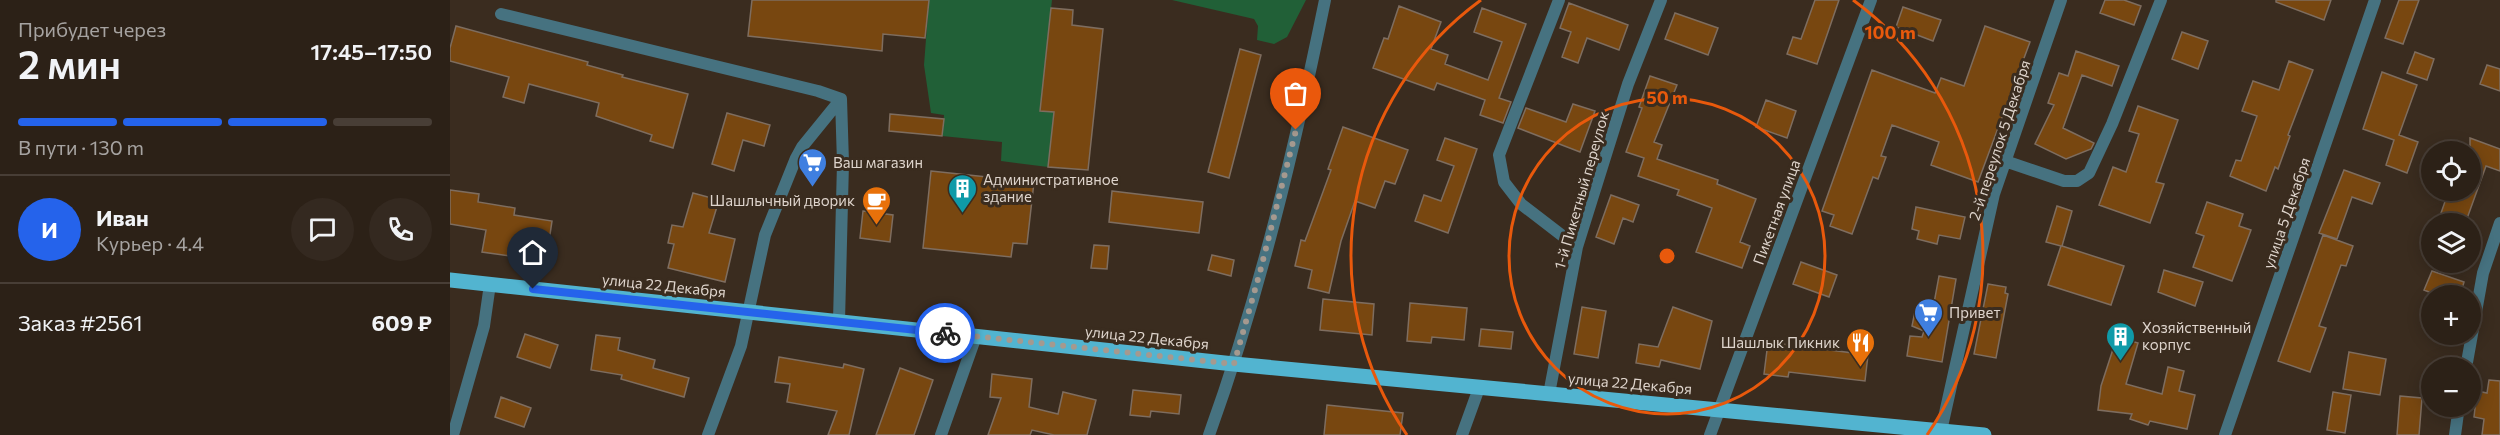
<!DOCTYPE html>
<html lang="ru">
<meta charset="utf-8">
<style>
body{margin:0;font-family:Commissioner,sans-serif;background:#342920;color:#f1f3f6;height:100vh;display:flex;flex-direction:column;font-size:22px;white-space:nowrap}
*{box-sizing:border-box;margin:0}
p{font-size:20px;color:#a6a3a1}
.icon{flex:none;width:33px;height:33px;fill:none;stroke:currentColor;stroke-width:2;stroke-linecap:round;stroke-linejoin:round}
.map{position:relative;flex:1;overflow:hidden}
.side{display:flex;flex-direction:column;background:#2c2117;width:450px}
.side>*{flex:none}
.controls{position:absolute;left:1971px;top:141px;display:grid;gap:12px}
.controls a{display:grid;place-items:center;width:60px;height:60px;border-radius:50%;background:#2c2117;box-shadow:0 3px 15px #0003,0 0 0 2px #483e36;font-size:30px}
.pin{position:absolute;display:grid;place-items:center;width:51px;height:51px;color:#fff;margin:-62px -26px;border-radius:50% 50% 50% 0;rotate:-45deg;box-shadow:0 0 6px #0007}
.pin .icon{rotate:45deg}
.courier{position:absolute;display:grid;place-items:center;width:60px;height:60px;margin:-30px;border:4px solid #2563eb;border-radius:50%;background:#fff;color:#222;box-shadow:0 2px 8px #0007}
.head em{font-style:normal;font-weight:600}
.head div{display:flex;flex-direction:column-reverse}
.head{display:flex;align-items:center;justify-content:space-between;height:102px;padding:0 18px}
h1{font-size:39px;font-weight:600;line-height:45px}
.bar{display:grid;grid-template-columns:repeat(4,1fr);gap:9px 6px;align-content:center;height:72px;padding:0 18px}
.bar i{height:8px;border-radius:4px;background:#483e36}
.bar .active{background:#2563eb}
.bar p{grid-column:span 4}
.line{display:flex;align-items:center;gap:15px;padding:0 18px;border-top:2px solid #483e36}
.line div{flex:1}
.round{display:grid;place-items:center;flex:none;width:63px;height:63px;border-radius:32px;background:#342920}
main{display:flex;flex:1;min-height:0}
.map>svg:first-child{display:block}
.green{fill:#216037}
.building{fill:#784710;stroke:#7e6d5f;stroke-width:1.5}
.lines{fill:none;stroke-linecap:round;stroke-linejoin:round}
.street{stroke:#467280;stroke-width:12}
.primary{stroke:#52b4d0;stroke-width:15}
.done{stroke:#a5998f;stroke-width:6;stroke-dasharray:0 10.8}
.route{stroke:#2563eb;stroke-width:8}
.ring{fill:none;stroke:#e8590c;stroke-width:3}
.labels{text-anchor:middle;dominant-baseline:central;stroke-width:6;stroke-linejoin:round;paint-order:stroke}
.street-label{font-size:15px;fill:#ded4cc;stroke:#3a2c1f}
.poi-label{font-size:15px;fill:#ded4cc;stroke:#3a2c1f;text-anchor:start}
.centre{fill:#e8590c;stroke:#3a2c1f;stroke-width:3}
.ring-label{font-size:18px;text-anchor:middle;font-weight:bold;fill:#e8590c;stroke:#3a2c1f;stroke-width:6;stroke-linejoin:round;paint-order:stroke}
</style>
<main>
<section class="side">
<div class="head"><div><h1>2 мин</h1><p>Прибудет через</p></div><em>17:45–17:50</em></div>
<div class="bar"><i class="active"></i><i class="active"></i><i class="active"></i><i></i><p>В пути · 130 m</p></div>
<div class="line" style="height:108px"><b class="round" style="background:#2563eb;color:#fff">И</b><div><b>Иван</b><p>Курьер · 4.4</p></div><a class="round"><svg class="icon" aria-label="chat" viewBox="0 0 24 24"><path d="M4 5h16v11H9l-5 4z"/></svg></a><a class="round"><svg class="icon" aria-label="phone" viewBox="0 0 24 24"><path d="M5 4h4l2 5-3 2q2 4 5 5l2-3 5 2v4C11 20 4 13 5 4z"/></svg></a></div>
<div class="line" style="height:78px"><div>Заказ #2561</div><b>609 ₽</b></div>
</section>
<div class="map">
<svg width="2050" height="435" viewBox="0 0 2050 435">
<rect width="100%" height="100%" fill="#3a2c1f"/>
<path class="green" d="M 479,0 L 602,0 L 590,110 L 604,112 L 598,167 L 551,161 L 552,142 L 492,136 L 494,115 L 481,113 L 474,65 Z
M 722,0 L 856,0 L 837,37 L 824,44 L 807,40 L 808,26 L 804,19 Z"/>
<path class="building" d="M 302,0 L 479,0 L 475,38 L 433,34 L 432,51 L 298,36 Z
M 1365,0 L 1389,0 L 1367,64 L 1337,54 L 1343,37 L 1351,39 Z
M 1655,0 L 1674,0 L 1691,6 L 1684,25 L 1650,13 Z
M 1826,0 L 1881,0 L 1874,20 L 1826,2 Z
M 1949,0 L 1969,0 L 1953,44 L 1935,38 Z
M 1119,3 L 1178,25 L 1169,50 L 1137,38 L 1128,63 L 1112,57 L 1121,32 L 1110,28 Z
M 949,6 L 991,22 L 981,49 L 998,55 L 995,64 L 1038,80 L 1052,42 L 1024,32 L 1032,8 L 1076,24 L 1049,98 L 1061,102 L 1053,123 L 1030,115 L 1035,100 L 987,83 L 984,90 L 923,68 L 934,38 L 938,39 Z
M 1453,7 L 1491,20 L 1483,41 L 1446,27 Z
M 601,8 L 623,10 L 622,25 L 653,29 L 638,170 L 598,167 L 604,112 L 590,111 Z
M 1225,13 L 1268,28 L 1258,55 L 1215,39 Z
M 6,26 L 138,62 L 137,65 L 173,75 L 172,77 L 238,94 L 223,148 L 200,141 L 202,135 L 146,116 L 149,103 L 79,84 L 74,103 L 53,97 L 59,77 L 0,61 L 0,48 Z
M 1535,26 L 1580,42 L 1528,182 L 1481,165 L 1489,142 L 1442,125 L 1431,156 L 1436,157 L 1428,179 L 1423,177 L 1402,234 L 1380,226 L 1384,215 L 1372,211 L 1422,70 L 1485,93 L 1491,78 L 1514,86 Z
M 1732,32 L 1758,41 L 1748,69 L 1722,59 Z
M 790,49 L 811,55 L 779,178 L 758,172 Z
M 1626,51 L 1669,66 L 1662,86 L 1632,75 L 1613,128 L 1644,143 L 1641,149 L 1616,159 L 1585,144 L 1604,105 L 1598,103 L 1609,73 L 1618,76 Z
M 1965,52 L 1984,59 L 1977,80 L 1957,73 Z
M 1839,61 L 1863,70 L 1838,135 L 1840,136 L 1828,169 L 1825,167 L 1816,191 L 1780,176 L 1786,160 L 1791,161 L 1807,116 L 1792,111 L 1803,81 L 1829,90 Z
M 2037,65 L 2050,69 L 2050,91 L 2030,84 Z
M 1932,72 L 1967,85 L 1949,135 L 1968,142 L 1957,173 L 1936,165 L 1944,140 L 1913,129 Z
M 1200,76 L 1227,85 L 1204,142 L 1212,145 L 1207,159 L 1268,180 L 1267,184 L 1306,199 L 1290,242 L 1300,246 L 1292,268 L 1246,252 L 1262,208 L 1227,195 L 1229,190 L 1188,176 L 1194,158 L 1176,152 L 1192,108 L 1189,107 Z
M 1316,100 L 1346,111 L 1337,138 L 1306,127 Z
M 1123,104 L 1145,111 L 1130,152 L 1068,128 L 1076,108 L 1116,122 Z
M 1688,106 L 1728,120 L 1706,182 L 1714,184 L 1700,223 L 1649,205 L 1663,167 L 1676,172 L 1689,134 L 1679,131 Z
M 277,113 L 320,125 L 314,146 L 293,140 L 284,171 L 262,164 Z
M 440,114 L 494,119 L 492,136 L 439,131 Z
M 893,127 L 958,150 L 945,184 L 935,181 L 925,208 L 905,201 L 891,241 L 879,293 L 858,288 L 862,270 L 845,266 L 851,240 L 855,241 L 881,170 L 878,169 Z
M 995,138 L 1027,149 L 998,233 L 965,221 L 974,195 L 991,201 L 1004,166 L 987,160 Z
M 2020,138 L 2050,149 L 2050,171 L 2036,166 L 2015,224 L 2011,224 L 1990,216 L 1999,190 L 2020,190 Z
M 1894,170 L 1930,183 L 1922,204 L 1902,197 L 1887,239 L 1869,233 Z
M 481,171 L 584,182 L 577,244 L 563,243 L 561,257 L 473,248 Z
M 0,190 L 29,194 L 28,202 L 65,208 L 64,215 L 102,221 L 96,261 L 32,252 L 36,230 L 0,224 Z
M 662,191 L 753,202 L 749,233 L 659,222 Z
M 243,193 L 269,200 L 259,233 L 285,239 L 275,282 L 218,268 L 224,244 L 218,243 L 222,225 L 233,227 Z
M 1161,195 L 1189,205 L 1183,222 L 1173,218 L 1164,244 L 1146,237 Z
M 1757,202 L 1793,214 L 1789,226 L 1801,230 L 1782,281 L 1743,267 L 1754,236 L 1746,233 Z
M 1607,206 L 1622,211 L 1612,246 L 1674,266 L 1661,305 L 1598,285 L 1611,246 L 1596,242 Z
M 1466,207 L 1515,217 L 1510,239 L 1489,235 L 1487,244 L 1467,239 L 1469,231 L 1462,229 Z
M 413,211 L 443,215 L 440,242 L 410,238 Z
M 1873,235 L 1903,246 L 1896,266 L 1891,265 L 1869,326 L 1876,328 L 1860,372 L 1828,361 Z
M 644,245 L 659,246 L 657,269 L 641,268 Z
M 762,255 L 784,260 L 781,276 L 758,270 Z
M 1351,262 L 1387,275 L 1379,297 L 1343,284 Z
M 1714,270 L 1753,282 L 1745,306 L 1708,292 Z
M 1982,271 L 2014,282 L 2010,296 L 1989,296 L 1974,290 Z
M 1489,276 L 1506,279 L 1492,362 L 1457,356 L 1460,336 L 1472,337 L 1474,331 L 1462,326 L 1465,311 L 1482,314 Z
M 1538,284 L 1556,287 L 1555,293 L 1558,294 L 1546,358 L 1524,354 Z
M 873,299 L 924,304 L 922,335 L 870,330 Z
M 960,303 L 1017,308 L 1014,340 L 982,337 L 981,343 L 957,341 Z
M 1132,307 L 1156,311 L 1148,358 L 1124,354 Z
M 1223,307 L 1262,321 L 1250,369 L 1211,360 L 1209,367 L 1186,363 L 1189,344 L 1208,347 Z
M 1031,329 L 1063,332 L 1061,349 L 1029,346 Z
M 75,334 L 108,345 L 100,368 L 67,357 Z
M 146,335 L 170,338 L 168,350 L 205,360 L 203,368 L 239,378 L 234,397 L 171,379 L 172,375 L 141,370 Z
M 1667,337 L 1688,343 L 1676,384 L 1712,394 L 1718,367 L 1734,371 L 1729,391 L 1745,395 L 1737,429 L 1700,421 L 1698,425 L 1680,419 L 1682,414 L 1648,410 L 1651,386 Z
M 1318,342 L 1418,355 L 1415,381 L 1339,372 L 1338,377 L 1314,374 Z
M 1899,352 L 1936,359 L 1930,395 L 1893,389 Z
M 329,357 L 393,368 L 394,364 L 414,369 L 399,435 L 378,435 L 387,411 L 337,402 L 340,384 L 325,382 Z
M 450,368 L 483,380 L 464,435 L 426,435 Z
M 542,374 L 582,379 L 579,407 L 608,414 L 613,392 L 646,400 L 637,435 L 604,435 L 582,430 L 580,435 L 538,435 L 551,398 L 540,397 Z
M 2039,380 L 2050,381 L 2050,435 L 2032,435 L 2034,419 L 2024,417 L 2027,391 L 2037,393 Z
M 683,390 L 731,395 L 729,414 L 701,411 L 700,417 L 680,415 Z
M 1883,392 L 1901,395 L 1895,433 L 1877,430 Z
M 1950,396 L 1972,398 L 1969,435 L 1947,435 Z
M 51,397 L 81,408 L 74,427 L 45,417 Z
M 877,405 L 953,413 L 950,435 L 874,435 Z"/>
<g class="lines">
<path class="street" d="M 1109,0 L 1049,155 L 1054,182 L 1071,204 L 1127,247
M 51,14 L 368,91 L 391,99 L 393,163 L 389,321
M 1555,161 L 1614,181 L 1627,181 L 1639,173 L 1662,124 L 1711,0
M 2016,368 L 2033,273 L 2050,223
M 1099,394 L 1127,247 L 1178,84 L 1211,0
M 1491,431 L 1544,194 L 1611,0
M 3,435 L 34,326 L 40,284
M 258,435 L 291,346 L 315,235 L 346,158 L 352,147 L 391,99
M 491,435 L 526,336
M 759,435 C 810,294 845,147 875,0
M 1012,435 L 1029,388
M 1260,435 L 1421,0
M 1775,435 L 1925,0
M 2005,435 L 2009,406"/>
<path class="primary" d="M 0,280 L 784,364 L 1534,435"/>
</g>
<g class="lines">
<path class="done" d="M 495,333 L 784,364 L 810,272 L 846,130"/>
<path class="route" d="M 83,289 L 495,333"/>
</g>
<g class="ring">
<circle cx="1217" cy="256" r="158"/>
<path d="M957 435A316 316 0 0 1 1031 0M1403 0A316 316 0 0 1 1477 435"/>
</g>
<defs>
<symbol id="supermarket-pin" viewBox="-11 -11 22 30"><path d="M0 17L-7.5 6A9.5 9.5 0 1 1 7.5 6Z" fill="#3f7fe0" stroke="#3a2c1f"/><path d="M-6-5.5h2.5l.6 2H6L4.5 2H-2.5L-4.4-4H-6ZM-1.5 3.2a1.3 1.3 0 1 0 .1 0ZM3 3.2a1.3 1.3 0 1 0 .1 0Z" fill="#fff"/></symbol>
<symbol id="building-pin" viewBox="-11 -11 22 30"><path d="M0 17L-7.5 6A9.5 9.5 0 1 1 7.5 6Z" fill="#0f9aa8" stroke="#3a2c1f"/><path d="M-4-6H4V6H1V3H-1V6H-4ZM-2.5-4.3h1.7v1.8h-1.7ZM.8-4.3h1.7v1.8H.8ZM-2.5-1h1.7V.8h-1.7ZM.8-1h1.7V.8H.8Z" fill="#fff"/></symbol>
<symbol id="cafe-pin" viewBox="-11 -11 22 30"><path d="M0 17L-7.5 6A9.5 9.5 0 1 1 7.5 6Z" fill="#e8710a" stroke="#3a2c1f"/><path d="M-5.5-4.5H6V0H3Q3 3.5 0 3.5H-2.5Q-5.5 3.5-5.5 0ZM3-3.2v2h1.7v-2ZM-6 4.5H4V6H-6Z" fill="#fff"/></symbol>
<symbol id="restaurant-pin" viewBox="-11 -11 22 30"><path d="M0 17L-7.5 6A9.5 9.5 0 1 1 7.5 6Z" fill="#e8710a" stroke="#3a2c1f"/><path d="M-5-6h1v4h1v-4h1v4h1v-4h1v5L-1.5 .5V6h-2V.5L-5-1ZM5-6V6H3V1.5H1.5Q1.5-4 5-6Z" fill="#fff"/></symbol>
</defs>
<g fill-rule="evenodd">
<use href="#supermarket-pin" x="346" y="146" width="33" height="45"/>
<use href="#building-pin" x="496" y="172" width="33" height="45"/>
<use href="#cafe-pin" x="410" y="184" width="33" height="45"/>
<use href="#supermarket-pin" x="1462" y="296" width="33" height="45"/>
<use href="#building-pin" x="1654" y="320" width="33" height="45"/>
<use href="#restaurant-pin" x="1394" y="326" width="33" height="45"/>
</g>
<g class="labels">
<g class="street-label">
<text transform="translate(1549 140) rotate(-72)">2-й переулок 5 Декабря</text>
<text transform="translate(1131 190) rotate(-74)">1-й Пикетный переулок</text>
<text transform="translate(1326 212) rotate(-70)">Пикетная улица</text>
<text transform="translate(1836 213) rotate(-71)">улица 5 Декабря</text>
<text transform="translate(214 285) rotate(6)">улица 22 Декабря</text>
<text transform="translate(697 337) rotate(6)">улица 22 Декабря</text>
<text transform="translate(1180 383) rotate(5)">улица 22 Декабря</text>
</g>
<g class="poi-label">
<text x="383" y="162">Ваш магазин</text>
<text x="533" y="179">Административное<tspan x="533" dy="17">здание</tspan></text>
<text x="405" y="200" text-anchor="end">Шашлычный дворик</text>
<text x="1499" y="312">Привет</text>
<text x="1692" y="327">Хозяйственный<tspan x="1692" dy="17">корпус</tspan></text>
<text x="1390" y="342" text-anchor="end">Шашлык Пикник</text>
</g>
</g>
<circle cx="1217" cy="256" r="9" class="centre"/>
<g class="ring-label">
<text x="1440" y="39">100 m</text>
<text x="1217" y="104">50 m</text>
</g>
</svg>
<div class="controls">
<a><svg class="icon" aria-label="locate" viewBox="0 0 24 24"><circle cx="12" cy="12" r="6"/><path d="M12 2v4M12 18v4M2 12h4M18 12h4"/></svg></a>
<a><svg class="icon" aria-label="layers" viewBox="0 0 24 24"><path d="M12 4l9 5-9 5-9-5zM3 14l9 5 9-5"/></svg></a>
<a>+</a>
<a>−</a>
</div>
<div class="pin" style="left:846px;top:130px;background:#ea580c"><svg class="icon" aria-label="bag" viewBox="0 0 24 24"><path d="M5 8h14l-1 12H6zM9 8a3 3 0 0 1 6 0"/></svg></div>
<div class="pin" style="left:83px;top:289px;background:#1f2937"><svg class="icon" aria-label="home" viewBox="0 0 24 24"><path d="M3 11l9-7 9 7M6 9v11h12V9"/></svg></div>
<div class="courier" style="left:495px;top:333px"><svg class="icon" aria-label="bike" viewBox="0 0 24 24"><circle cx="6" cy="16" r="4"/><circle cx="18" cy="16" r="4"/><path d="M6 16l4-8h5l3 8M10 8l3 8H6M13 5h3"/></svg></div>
</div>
</main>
